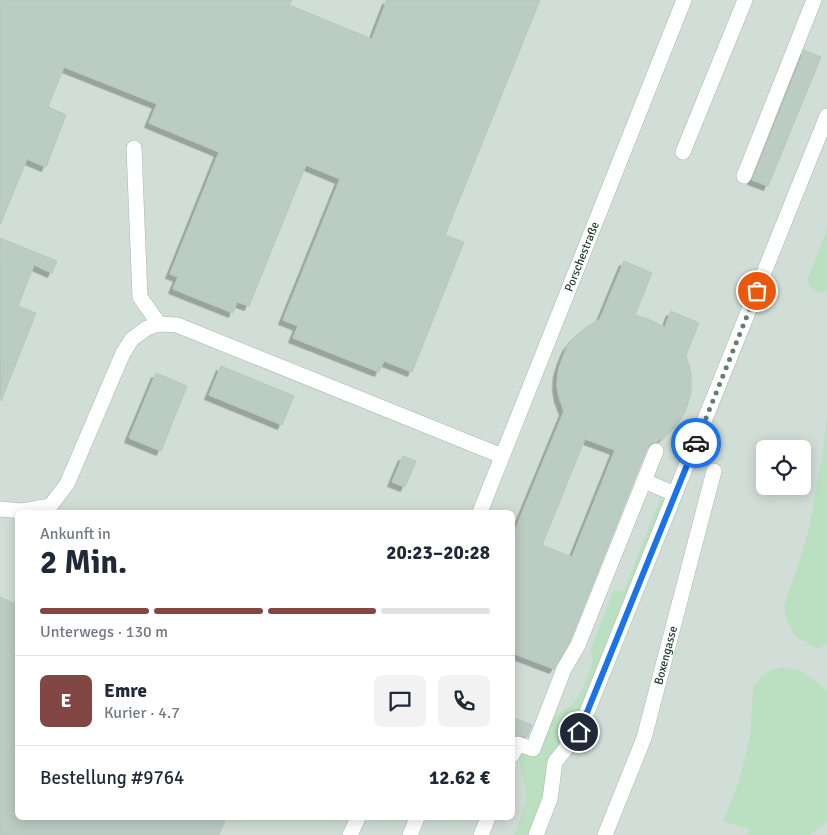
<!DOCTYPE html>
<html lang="de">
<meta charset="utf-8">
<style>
body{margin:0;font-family:Signika,sans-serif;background:#f2f2f3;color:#1f2937;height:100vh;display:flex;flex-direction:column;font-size:19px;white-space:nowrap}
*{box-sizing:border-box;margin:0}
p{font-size:16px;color:#747a83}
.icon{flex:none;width:28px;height:28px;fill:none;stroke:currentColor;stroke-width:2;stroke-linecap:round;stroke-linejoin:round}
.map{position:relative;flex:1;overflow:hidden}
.panel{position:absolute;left:15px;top:510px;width:500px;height:310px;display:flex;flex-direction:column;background:#fff;border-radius:8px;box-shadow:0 2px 12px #0003}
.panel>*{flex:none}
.controls{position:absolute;left:756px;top:440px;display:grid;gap:10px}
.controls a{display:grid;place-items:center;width:55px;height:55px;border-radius:8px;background:#fff;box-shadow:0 2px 12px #0003;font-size:25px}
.pin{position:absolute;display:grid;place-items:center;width:42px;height:42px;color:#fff;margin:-21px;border:2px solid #fff;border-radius:50%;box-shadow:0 1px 5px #0007}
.courier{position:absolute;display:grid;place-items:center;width:50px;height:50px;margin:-25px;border:4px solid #1a73e8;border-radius:50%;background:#fff;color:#222;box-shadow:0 1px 6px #0007}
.head em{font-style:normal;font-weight:800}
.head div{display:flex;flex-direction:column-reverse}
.head{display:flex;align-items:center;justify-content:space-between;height:85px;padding:0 25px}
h1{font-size:32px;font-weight:800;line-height:38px}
.bar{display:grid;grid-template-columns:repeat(4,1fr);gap:8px 5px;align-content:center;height:60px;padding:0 25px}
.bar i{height:6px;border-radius:4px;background:#e0e1e3}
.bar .current{background:#824744}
.bar p{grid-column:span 4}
.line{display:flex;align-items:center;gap:12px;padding:0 25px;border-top:1px solid #e0e1e3}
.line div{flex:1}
.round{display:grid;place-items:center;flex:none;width:52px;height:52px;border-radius:8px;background:#f2f2f3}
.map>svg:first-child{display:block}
.built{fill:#d1ded7;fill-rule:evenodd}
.green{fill:#bae0c1}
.building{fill:#bbccc3;stroke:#b5c8be;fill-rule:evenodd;filter:url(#shadow)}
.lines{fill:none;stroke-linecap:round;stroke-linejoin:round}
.minor-casing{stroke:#a5b7af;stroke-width:16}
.minor{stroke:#fff;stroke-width:15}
.done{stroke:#657e74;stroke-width:5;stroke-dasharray:0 9}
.route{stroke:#1a73e8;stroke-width:6}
.labels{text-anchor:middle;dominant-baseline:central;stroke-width:4.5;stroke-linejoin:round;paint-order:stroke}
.street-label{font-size:12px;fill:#214135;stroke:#f4faf6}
</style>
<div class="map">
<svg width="827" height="835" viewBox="0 0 827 835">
<defs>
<filter id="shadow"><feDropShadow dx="-4.5" dy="4.5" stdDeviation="0" flood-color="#0004"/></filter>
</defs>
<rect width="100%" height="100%" fill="#e3eee8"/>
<path class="built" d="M 0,0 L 827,0 L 827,835 L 0,835 ZM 765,449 L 802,449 L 802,486 L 765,486 ZM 18,512 L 512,512 L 512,818 L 18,818 Z"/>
<path class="green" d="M 827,230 L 827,290 L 822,293 C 812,293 811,288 807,281 Z
M 827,414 L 827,643 L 819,648 L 814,647 L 795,636 L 786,619 L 784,606 L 802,553 L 810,524 L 823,451 Z
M 661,497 L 664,501 L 579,724 L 533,835 L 514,835 L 526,801 L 525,784 L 521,771 L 519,756 L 528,738 L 536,729 L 543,723 L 568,708 L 576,700 L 582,689 L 591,667 L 592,658 L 590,651 L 614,589 L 623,592 Z
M 780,668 C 804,668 810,677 827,691 L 827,822 L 810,835 L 747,835 L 749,832 L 748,828 L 746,827 L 743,828 L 723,821 L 739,781 L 750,737 L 753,690 L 754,685 C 757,683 758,681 760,678 C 765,672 773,670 780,668 Z"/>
<path class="building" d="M 0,0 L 292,0 L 289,5 L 372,39 L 387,0 L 540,0 L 445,235 L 464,242 L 412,372 L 384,361 L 379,372 L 293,338 L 298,326 L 283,320 L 340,179 L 306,165 L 249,306 L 237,302 L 233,313 L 173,289 L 178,277 L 170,274 L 219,152 L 149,123 L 157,104 L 64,67 L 48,107 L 66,115 L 46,167 L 27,159 L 0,225 Z
M 804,50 L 821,57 L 768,186 L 752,180 Z
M 0,238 L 57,261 L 52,273 L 34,265 L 18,306 L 36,313 L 1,401 Z
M 624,261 L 652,273 L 635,315 L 648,319 L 665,327 L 671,311 L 699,323 L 686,355 L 691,373 L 691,393 L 685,412 L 678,423 L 664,437 L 656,442 L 651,443 L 647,448 L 570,641 L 554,669 L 512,653 L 512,537 L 564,411 L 559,398 L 557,385 L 558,372 L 562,359 L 567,347 L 575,337 L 585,328 L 600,319 ZM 585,439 L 615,450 L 572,557 L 542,545 Z
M 221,366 L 294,396 L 282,425 L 209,395 Z
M 156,373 L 187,386 L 161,451 L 129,438 Z
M 403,456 L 416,461 L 405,487 L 392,482 Z
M 0,597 L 18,605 L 18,818 L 226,818 L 219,835 L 0,835 Z
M 512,717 L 532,725 L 527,737 L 517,735 L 512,736 Z"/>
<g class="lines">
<defs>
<g id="minor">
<path d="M 134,148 L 140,297 L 159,324"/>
<path d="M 683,152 L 745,0"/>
<path d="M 744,176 L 814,0"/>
<path d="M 644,481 L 675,494"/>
<path d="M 0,509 L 22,511 L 50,506 L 67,484 L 123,353 L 132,339 L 147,328 L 159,324 L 177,325 L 502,456"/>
<path id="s1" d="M 480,512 L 684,0"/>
<path d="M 512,755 L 518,744 L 533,749 L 564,669 L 578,645 L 656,451"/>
<path d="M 350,835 L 358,818"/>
<path d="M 410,835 L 417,818"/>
<path d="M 481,835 L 488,818"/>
<path d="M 536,835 L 550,799 L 555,762 L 579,732 L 827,116"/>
<path id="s2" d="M 605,835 L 644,738 L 714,471"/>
</g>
</defs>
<use href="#minor" class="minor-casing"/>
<use href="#minor" class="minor"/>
</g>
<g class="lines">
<path class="done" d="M 696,443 L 757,291"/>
<path class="route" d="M 579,732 L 696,443"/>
</g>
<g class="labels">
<g class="street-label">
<text stroke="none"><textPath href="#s1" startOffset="275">Porschestraße</textPath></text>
<text stroke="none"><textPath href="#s2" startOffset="190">Boxengasse</textPath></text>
</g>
</g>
</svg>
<div class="controls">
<a><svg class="icon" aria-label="locate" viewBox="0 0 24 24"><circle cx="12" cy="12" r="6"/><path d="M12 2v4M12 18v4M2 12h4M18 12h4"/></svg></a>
</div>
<div class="pin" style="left:757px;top:291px;background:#ea580c"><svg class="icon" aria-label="bag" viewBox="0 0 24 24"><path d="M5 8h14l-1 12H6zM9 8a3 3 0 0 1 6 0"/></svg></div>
<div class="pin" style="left:579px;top:732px;background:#1f2937"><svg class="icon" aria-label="home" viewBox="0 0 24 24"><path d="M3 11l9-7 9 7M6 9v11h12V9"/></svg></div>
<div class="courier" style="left:696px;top:443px"><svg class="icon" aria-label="car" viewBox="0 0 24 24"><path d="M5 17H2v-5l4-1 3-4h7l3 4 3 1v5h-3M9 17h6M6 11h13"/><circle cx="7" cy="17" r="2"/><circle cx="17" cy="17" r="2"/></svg></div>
<section class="panel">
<div class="head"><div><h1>2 Min.</h1><p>Ankunft in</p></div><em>20:23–20:28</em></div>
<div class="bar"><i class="current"></i><i class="current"></i><i class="current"></i><i></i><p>Unterwegs · 130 m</p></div>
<div class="line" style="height:90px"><b class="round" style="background:#824744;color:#fff">E</b><div><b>Emre</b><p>Kurier · 4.7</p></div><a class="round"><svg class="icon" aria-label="chat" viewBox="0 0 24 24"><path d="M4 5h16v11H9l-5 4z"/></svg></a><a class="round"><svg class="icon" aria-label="phone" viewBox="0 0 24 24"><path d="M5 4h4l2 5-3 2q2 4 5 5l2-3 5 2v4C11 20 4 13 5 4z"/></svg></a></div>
<div class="line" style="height:65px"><div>Bestellung #9764</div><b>12.62 €</b></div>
</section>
</div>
